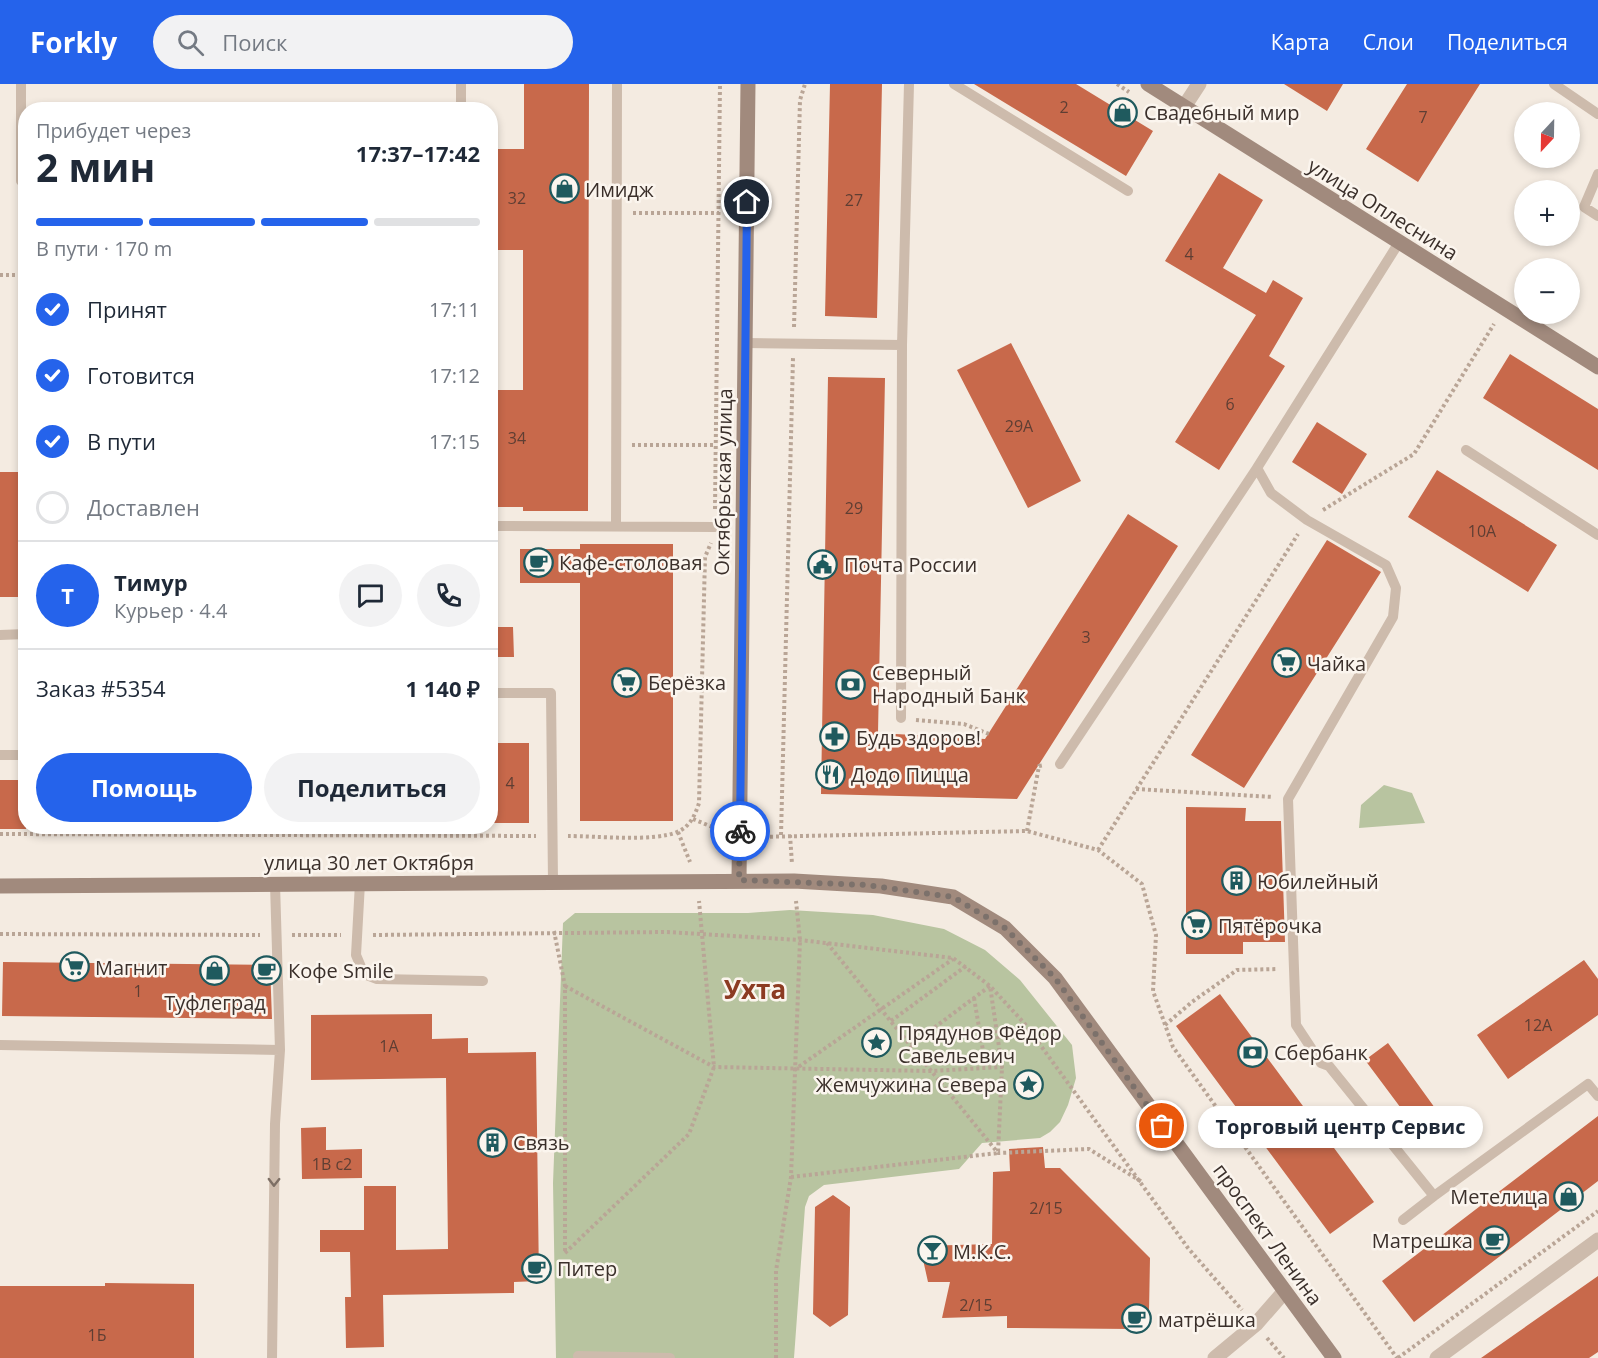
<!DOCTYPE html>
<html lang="ru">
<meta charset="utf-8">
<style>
body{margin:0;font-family:"Open Sans",sans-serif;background:#f2f2f3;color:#1f2937;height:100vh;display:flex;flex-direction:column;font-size:22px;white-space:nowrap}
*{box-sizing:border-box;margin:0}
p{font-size:20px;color:#747a83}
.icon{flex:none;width:33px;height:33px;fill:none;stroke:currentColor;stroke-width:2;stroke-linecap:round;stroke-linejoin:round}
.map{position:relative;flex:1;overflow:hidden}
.panel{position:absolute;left:18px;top:18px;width:480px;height:732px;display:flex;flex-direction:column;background:#fff;border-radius:24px;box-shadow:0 3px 9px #0003}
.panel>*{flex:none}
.needle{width:39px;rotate:202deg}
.tools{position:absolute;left:1514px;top:18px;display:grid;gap:12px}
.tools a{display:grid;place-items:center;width:66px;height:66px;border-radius:50%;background:#fff;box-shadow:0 3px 9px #0003;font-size:30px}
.pin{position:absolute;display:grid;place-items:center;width:51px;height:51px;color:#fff;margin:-26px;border:3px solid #fff;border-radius:50%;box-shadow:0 2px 6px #0007}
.courier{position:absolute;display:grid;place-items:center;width:60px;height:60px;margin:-30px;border:4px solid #2563eb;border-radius:50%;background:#fff;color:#222;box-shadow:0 2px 8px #0007}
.bubble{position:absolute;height:42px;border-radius:21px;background:#fff;box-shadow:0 3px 9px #0003;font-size:20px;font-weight:700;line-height:42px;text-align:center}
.head em{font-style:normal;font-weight:700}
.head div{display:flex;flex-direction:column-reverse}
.head{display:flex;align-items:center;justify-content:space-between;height:102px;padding:0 18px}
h1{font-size:39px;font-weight:700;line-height:45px}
.bar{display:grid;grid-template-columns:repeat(4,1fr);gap:9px 6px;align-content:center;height:72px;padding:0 18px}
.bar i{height:8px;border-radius:4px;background:#e0e1e3}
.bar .on{background:#2563eb}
.bar p{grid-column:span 4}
.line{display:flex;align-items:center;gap:15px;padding:0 18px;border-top:2px solid #e0e1e3}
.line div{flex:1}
.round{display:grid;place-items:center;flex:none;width:63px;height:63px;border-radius:32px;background:#f2f2f3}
ol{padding:0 18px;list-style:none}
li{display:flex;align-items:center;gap:18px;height:66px}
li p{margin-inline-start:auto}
li .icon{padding:6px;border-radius:50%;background:#2563eb;color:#fff;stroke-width:4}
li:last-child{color:#747a83}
li i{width:33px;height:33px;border:3px solid #e0e1e3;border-radius:50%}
.button{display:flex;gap:12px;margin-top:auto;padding:12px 18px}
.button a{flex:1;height:69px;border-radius:36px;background:#2563eb;color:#fff;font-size:24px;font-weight:700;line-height:69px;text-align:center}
.button a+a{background:#f2f2f3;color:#1f2937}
header{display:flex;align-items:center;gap:36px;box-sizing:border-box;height:84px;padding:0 30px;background:#2563eb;color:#fff}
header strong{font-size:28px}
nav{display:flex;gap:33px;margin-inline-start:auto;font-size:21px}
.search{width:420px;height:54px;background:#f2f2f3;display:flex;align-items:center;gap:15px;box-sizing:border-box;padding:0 21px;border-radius:33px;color:#747a83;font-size:22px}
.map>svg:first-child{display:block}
.green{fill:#b8c4a0}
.building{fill:#c8694b}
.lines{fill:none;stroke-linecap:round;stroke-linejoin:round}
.path{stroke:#b9a596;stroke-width:4;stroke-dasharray:3 3;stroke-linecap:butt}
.lane{stroke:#cdbbac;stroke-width:10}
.street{stroke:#cdbbac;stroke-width:15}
.secondary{stroke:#a18a7d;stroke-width:15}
.oneway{stroke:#7d6f65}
.done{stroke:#7c716b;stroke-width:6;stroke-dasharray:0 10.8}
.route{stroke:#2563eb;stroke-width:8}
.labels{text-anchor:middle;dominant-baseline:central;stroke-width:5;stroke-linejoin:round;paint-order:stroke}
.number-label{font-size:16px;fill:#5e3e33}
.poi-label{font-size:20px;fill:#3b302b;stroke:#fbf5ee;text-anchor:start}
.street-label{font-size:20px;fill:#3b302b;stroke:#fbf5ee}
.district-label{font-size:26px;font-weight:bold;fill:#8c3b22;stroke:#fbf5ee}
</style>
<header>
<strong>Forkly</strong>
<div class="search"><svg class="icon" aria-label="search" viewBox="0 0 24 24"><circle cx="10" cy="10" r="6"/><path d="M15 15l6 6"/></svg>Поиск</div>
<nav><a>Карта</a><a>Слои</a><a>Поделиться</a></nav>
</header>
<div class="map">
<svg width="1598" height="1274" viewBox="0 0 1598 1274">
<rect width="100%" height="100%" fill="#f4ebe1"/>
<path class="green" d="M 1384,701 L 1412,709 L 1425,739 L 1359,744 L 1361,721 Z
M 790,826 L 873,831 L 944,845 L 985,866 L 1020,896 L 1072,961 L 1076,994 L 1068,1021 L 1060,1038 L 1050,1048 L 1040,1054 L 982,1059 L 959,1085 L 824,1101 L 809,1112 L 805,1123 L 794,1274 L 556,1274 L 553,1099 L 563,839 L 575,829 L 748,829 Z"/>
<path class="building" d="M 524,0 L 589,0 L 588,427 L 523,427 L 523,423 L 490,423 L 490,306 L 523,306 L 523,166 L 490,166 L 490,65 L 524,65 Z
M 830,0 L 882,0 L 877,234 L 825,232 Z
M 974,0 L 1076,0 L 1153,47 L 1126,92 Z
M 1284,0 L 1343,0 L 1327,27 Z
M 1407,0 L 1480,0 L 1418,98 L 1366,65 Z
M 1219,89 L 1263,116 L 1223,184 L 1266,209 L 1273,196 L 1303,214 L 1269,272 L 1285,282 L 1219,386 L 1175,358 L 1256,231 L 1165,177 Z
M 1011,259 L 1081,397 L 1028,424 L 957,286 Z
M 1510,270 L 1598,325 L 1598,386 L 1483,314 Z
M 828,293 L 885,294 L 878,649 L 985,655 L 1128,430 L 1178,462 L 1017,715 L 821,710 Z
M 1317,338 L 1367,370 L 1342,410 L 1292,378 Z
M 1437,386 L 1557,461 L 1528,508 L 1408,433 Z
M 0,388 L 26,388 L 26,421 L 22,421 L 21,472 L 26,472 L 26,513 L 0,513 Z
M 1327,456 L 1381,488 L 1244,704 L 1191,671 Z
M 580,460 L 673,460 L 673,737 L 580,737 L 580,499 L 520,499 L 520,465 L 580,465 Z
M 490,543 L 513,543 L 514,573 L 490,573 Z
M 490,659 L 529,659 L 529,739 L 490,739 Z
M 0,696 L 26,696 L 26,745 L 0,745 Z
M 1186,723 L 1246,724 L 1245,737 L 1281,737 L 1285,858 L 1243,858 L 1243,870 L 1186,870 Z
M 1584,876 L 1598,895 L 1598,931 L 1508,995 L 1477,951 Z
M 3,878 L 270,881 L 272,935 L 2,932 Z
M 1220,910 L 1374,1118 L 1330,1150 L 1176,942 Z
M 432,930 L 432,955 L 468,954 L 468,969 L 536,968 L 539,1197 L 514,1198 L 514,1209 L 383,1211 L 384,1263 L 346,1264 L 345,1213 L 351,1213 L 350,1168 L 320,1168 L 320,1146 L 364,1146 L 364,1102 L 396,1102 L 396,1166 L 448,1165 L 446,994 L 311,996 L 311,931 Z
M 1388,959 L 1440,1031 L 1418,1047 L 1365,976 Z
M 1598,1032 L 1598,1097 L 1414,1238 L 1382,1197 Z
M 326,1043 L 326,1066 L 362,1065 L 362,1094 L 302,1095 L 301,1044 Z
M 1043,1063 L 1045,1084 L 1060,1084 L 1150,1174 L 1149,1228 L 1143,1240 L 1132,1245 L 1007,1244 L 1007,1232 L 942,1234 L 950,1198 L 928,1198 L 920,1162 L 992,1160 L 993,1088 L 1010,1087 L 1009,1065 Z
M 833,1111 L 850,1123 L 848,1231 L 830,1243 L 813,1230 L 815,1123 Z
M 1598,1192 L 1598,1268 L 1589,1274 L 1481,1274 Z
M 105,1199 L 194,1200 L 194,1274 L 0,1274 L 0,1202 L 105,1202 Z"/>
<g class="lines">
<path class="path" d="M 1117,0 L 1129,8
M 633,129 L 719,129
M 0,191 L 26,191
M 794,243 L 800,16 L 805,0
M 632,361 L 716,361
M 715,425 L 720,0
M 1323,426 L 1414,370 L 1494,240
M 916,636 L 964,640 L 989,650
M 1136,705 L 1273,713
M 693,735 L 722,747
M 1027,747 L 1039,682 L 1044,681
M 678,748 L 690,778
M 0,750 L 536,752
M 781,751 L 793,274
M 790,751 L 792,780
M 568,752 C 595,752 654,758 677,748 C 690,743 695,731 699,719 L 705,473 L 711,459
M 758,753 L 1027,747 L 1098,766 L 1142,800 L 1156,851 L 1153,907 L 1173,963 L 1397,1274
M 1098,766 L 1298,450
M 554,847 L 565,902 L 565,1169
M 0,850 L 260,851
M 292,851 L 341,851
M 373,851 L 667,848 L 800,856 L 953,874 L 990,902 L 1025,940 L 1188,1164 L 1242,1226
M 827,859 L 998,1069 L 1089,1065 L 1142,1098
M 565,902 L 714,983 L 932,987 L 1002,983 L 990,902 L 911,961
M 974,914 L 986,984
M 891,937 L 966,882
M 1165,941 L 1192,918 L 1237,886 L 1278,885
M 794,986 L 953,875
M 791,1093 L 998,1069 L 1002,983
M 565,1169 L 689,1050 L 714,983 L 699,817
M 1267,1254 L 1284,1274
M 776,1274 L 776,1187 L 791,1093 L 800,856 L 796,817
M 1398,1274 L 1598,1127"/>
<path class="lane" d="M 21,0 L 21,97 L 26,97
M 954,0 L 1128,107
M 1554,0 L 1598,30
M 461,26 L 461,0
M 1598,90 L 1584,123 L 1598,132
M 1398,160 L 1257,384 L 1271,409 L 1307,436 L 1386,481 L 1396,504 L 1393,533 L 1288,715 L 1296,941 L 1321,979 L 1329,982 L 1434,1112 L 1588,1000 L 1598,1012
M 746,259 L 902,261 L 909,0
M 1466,366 L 1598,451
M 490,442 L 715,443
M 616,442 L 617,0
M 0,551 L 26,550
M 490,609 L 551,609 L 553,798
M 901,634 L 902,261
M 0,671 L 26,671
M 1060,680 L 1257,384
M 360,799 L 356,871 L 364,890 L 377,895 L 483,897
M 0,961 L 280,966
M 1403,1136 L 1434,1112
M 578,1272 L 670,1274
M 272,1274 L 275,1040 L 280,966 L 275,800"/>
<path class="street" d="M 1184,23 L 1199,0
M 1215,1274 L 1256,1240 L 1284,1208
M 1437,1274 L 1598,1156"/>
<path class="secondary" d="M 1148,0 L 1598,283
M 739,797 L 748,0
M 0,802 L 794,797 L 881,802 L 953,813 L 1005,844 L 1055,894 L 1334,1274"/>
</g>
<defs><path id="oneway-chevron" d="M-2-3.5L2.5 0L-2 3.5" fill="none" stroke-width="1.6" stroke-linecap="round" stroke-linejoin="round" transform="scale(1.5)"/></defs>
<use class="oneway" href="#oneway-chevron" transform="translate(274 1098) rotate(91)"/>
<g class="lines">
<path class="done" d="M 740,747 L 739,796 L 866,801 L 953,813 L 1005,844 L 1055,894 L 1162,1042"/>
<path class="route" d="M 740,747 L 747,118"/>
</g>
<defs>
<symbol id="shop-ring" viewBox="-11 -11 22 22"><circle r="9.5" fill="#fbf5ee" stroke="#1f5a5e" stroke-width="1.5"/><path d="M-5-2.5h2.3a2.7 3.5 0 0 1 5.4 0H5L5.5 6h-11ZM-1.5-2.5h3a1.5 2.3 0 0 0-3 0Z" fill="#1f5a5e"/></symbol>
<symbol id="cafe-ring" viewBox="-11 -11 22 22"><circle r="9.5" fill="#fbf5ee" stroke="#1f5a5e" stroke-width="1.5"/><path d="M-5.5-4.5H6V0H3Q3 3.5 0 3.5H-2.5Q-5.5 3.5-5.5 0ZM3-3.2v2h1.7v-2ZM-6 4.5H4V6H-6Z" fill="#1f5a5e"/></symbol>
<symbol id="civic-ring" viewBox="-11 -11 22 22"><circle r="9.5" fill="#fbf5ee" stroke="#1f5a5e" stroke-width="1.5"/><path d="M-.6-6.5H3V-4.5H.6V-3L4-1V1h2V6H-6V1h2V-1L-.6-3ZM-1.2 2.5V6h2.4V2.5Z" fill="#1f5a5e"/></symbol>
<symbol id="supermarket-ring" viewBox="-11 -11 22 22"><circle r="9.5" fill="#fbf5ee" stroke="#1f5a5e" stroke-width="1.5"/><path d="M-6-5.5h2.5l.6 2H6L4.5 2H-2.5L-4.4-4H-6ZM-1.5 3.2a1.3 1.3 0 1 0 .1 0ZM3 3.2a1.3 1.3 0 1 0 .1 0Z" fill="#1f5a5e"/></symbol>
<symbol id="bank-ring" viewBox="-11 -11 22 22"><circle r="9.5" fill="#fbf5ee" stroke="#1f5a5e" stroke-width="1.5"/><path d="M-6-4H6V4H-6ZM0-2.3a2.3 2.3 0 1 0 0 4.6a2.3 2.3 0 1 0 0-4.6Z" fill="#1f5a5e"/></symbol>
<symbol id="pharmacy-ring" viewBox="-11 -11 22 22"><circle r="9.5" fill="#fbf5ee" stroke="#1f5a5e" stroke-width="1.5"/><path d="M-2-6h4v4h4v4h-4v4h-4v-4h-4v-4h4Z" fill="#1f5a5e"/></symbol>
<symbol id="restaurant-ring" viewBox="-11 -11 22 22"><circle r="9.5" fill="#fbf5ee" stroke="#1f5a5e" stroke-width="1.5"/><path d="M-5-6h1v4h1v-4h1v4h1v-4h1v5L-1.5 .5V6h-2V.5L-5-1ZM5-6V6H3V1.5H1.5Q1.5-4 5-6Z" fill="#1f5a5e"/></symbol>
<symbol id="building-ring" viewBox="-11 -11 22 22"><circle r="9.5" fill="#fbf5ee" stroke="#1f5a5e" stroke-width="1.5"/><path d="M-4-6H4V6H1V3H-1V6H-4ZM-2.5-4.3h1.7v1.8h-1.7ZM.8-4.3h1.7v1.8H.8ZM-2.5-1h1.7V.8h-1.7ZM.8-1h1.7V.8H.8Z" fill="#1f5a5e"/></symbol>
<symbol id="sight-ring" viewBox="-11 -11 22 22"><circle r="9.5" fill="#fbf5ee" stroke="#1f5a5e" stroke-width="1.5"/><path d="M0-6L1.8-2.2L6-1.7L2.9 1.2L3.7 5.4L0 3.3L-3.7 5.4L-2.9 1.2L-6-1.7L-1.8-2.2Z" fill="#1f5a5e"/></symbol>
<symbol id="bar-ring" viewBox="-11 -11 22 22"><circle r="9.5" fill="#fbf5ee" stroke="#1f5a5e" stroke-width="1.5"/><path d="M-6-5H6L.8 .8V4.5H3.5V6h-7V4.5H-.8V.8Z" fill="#1f5a5e"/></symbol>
</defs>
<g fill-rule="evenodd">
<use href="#shop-ring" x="1106" y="12" width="33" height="33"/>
<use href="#shop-ring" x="548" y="88" width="33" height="33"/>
<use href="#cafe-ring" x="522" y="462" width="33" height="33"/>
<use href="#civic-ring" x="806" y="464" width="33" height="33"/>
<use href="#supermarket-ring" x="1270" y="562" width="33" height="33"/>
<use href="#supermarket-ring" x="610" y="582" width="33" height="33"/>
<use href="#bank-ring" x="834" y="584" width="33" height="33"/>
<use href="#pharmacy-ring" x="818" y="636" width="33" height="33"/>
<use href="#restaurant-ring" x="814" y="674" width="33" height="33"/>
<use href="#building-ring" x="1220" y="780" width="33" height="33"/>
<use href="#supermarket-ring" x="1180" y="824" width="33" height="33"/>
<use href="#supermarket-ring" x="58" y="866" width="33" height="33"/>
<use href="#cafe-ring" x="250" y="870" width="33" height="33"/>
<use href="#shop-ring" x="198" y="870" width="33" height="33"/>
<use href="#sight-ring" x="860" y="942" width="33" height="33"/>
<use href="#bank-ring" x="1236" y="952" width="33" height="33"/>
<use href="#sight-ring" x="1012" y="984" width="33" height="33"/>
<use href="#building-ring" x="476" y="1042" width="33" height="33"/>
<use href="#shop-ring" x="1552" y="1096" width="33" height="33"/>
<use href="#cafe-ring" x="1478" y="1140" width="33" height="33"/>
<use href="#bar-ring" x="916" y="1150" width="33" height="33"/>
<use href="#cafe-ring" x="520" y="1168" width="33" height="33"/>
<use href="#cafe-ring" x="1120" y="1218" width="33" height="33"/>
</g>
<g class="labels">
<g class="number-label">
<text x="1064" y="23">2</text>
<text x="1423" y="33">7</text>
<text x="517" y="114">32</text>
<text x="854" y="116">27</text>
<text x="1189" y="170">4</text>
<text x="1230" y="320">6</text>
<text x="1019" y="342">29А</text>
<text x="517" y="354">34</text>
<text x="854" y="424">29</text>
<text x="1482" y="447">10А</text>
<text x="1086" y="553">3</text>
<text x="510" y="699">4</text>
<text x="138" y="907">1</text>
<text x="1538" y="941">12А</text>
<text x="389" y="962">1А</text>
<text x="332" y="1080">1В с2</text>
<text x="1046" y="1124">2/15</text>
<text x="976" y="1221">2/15</text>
<text x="97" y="1251">1Б</text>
</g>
<g class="poi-label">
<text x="1144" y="28">Свадебный мир</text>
<text x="585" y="105">Имидж</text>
<text x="559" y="478">Кафе-столовая</text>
<text x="844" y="480">Почта России</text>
<text x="1307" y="579">Чайка</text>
<text x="872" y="588">Северный<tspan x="872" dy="23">Народный Банк</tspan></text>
<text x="648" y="598">Берёзка</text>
<text x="856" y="653">Будь здоров!</text>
<text x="851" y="690">Додо Пицца</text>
<text x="1257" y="797">Юбилейный</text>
<text x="1218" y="841">Пятёрочка</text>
<text x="95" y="883">Магнит</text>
<text x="288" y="886">Кофе Smile</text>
<text x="215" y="918" text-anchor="middle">Туфлеград</text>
<text x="898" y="948">Прядунов Фёдор<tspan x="898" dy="23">Савельевич</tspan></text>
<text x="1274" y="968">Сбербанк</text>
<text x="1007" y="1000" text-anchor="end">Жемчужина Севера</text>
<text x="513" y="1058">Связь</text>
<text x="1548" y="1112" text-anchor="end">Метелица</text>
<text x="1473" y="1156" text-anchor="end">Матрешка</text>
<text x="953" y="1167">М.К.С.</text>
<text x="557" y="1184">Питер</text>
<text x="1158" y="1235">матрёшка</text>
</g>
<g class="street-label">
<text transform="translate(1383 125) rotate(32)">улица Оплеснина</text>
<text transform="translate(723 398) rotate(-89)">Октябрьская улица</text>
<text x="369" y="778">улица 30 лет Октября</text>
<text transform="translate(1268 1150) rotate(54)">проспект Ленина</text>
</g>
<g class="district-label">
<text x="755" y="905">Ухта</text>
</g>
</g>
</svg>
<div class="tools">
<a><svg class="needle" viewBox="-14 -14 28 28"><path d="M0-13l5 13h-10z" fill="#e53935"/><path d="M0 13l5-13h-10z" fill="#747a83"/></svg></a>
<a>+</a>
<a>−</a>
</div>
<div class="pin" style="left:1162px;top:1042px;background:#ea580c"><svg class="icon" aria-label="bag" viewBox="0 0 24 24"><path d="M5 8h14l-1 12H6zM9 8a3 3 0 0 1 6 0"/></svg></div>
<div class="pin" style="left:747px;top:118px;background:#1f2937"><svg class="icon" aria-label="home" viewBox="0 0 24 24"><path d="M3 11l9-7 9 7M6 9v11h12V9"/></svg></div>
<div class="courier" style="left:740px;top:747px"><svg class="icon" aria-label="bike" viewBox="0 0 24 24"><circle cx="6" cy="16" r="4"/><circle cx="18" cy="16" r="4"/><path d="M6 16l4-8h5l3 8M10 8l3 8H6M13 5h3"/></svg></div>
<div class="bubble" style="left:1198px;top:1022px;width:285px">Торговый центр Сервис</div>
<section class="panel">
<div class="head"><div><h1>2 мин</h1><p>Прибудет через</p></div><em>17:37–17:42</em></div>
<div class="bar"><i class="on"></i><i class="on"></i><i class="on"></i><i></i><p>В пути · 170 m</p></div>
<ol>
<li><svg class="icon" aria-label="check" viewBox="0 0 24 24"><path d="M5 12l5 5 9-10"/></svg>Принят<p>17:11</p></li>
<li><svg class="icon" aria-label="check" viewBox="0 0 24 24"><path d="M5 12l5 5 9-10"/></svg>Готовится<p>17:12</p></li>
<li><svg class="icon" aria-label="check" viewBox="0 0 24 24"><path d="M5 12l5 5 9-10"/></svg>В пути<p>17:15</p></li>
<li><i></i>Доставлен</li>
</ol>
<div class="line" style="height:108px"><b class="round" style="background:#2563eb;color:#fff">Т</b><div><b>Тимур</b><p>Курьер · 4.4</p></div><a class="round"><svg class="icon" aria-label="chat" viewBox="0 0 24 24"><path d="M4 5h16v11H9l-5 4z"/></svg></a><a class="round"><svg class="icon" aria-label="phone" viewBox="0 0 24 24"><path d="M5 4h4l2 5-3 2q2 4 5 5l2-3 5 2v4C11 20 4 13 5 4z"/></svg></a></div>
<div class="line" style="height:78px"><div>Заказ #5354</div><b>1 140 ₽</b></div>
<div class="button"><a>Помощь</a><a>Поделиться</a></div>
</section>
</div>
